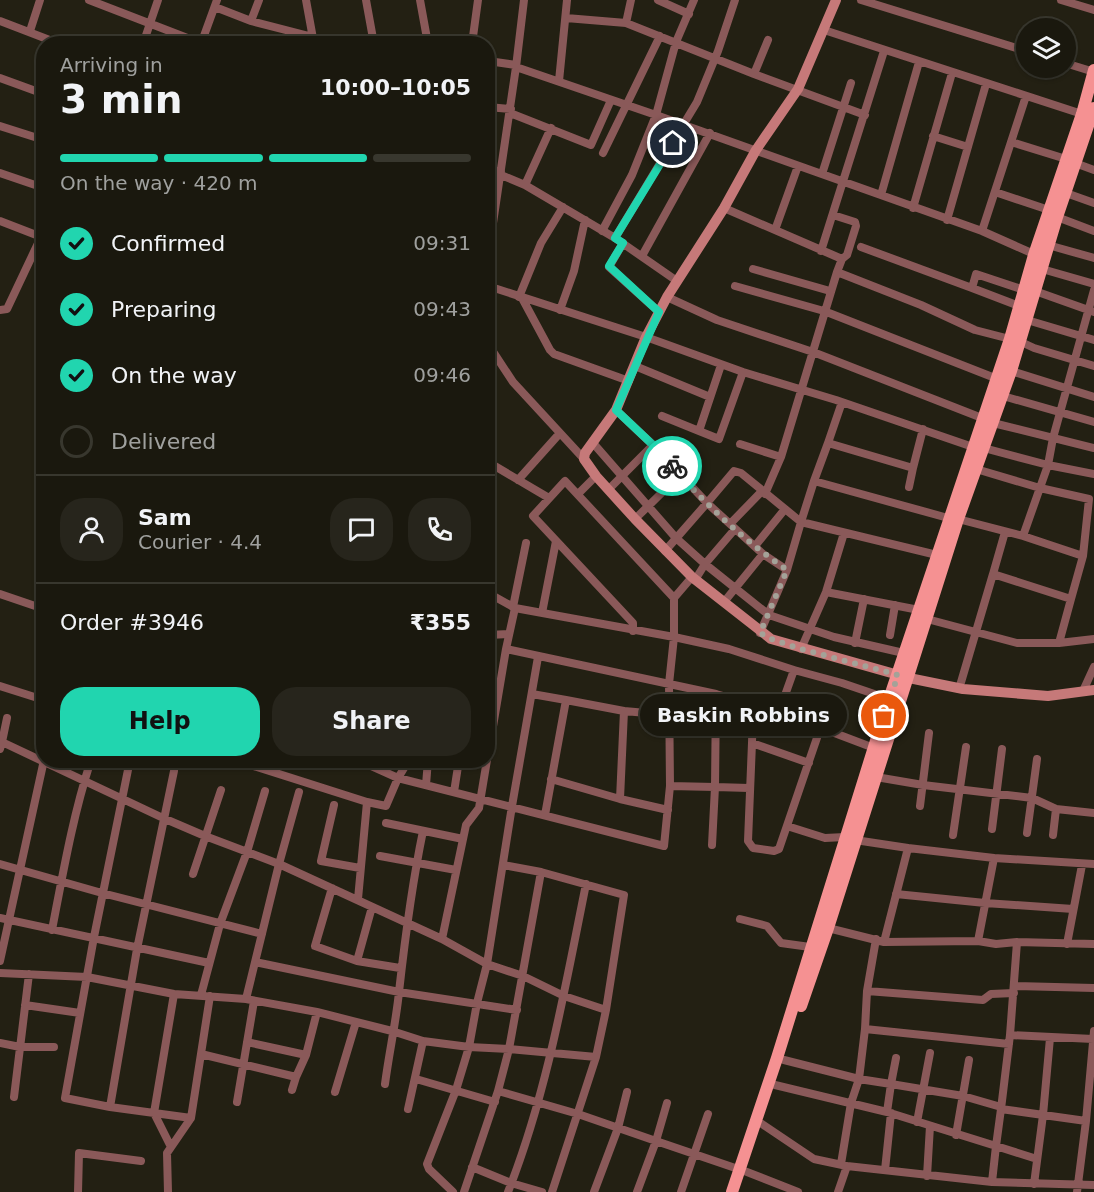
<!DOCTYPE html>
<meta charset="utf-8">
<style>
body{margin:0;font-family:"DejaVu Sans",sans-serif;background:#27251c;color:#f1f3f6;height:100vh;display:flex;flex-direction:column;font-size:22px;white-space:nowrap}
*{box-sizing:border-box;margin:0}
p{font-size:20px;color:#9fa09e}
.icon{flex:none;width:33px;height:33px;fill:none;stroke:currentColor;stroke-width:2;stroke-linecap:round;stroke-linejoin:round}
.map{position:relative;flex:1;overflow:hidden}
.drawer{position:absolute;left:36px;top:36px;width:459px;height:732px;display:flex;flex-direction:column;background:#1a180e;border-radius:24px;box-shadow:0 2px 4px #0004,0 0 0 2px #38372e}
.drawer>*{flex:none}
.controls{position:absolute;left:1016px;top:18px;display:grid;gap:12px}
.controls a{display:grid;place-items:center;width:60px;height:60px;border-radius:50%;background:#1a180e;box-shadow:0 2px 4px #0004,0 0 0 2px #38372e;font-size:30px}
.pin{position:absolute;display:grid;place-items:center;width:51px;height:51px;color:#fff;margin:-26px;border:3px solid #fff;border-radius:50%;box-shadow:0 2px 6px #0007}
.courier{position:absolute;display:grid;place-items:center;width:60px;height:60px;margin:-30px;border:4px solid #21d5af;border-radius:50%;background:#fff;color:#222;box-shadow:0 2px 8px #0007}
.bubble{position:absolute;height:42px;border-radius:21px;background:#1a180e;box-shadow:0 2px 4px #0004,0 0 0 2px #38372e;font-size:20px;font-weight:700;line-height:42px;text-align:center}
.overview em{font-style:normal;font-weight:700}
.overview div{display:flex;flex-direction:column-reverse}
.overview{display:flex;align-items:center;justify-content:space-between;height:102px;padding:0 24px}
h1{font-size:39px;font-weight:700;line-height:45px}
.bar{display:grid;grid-template-columns:repeat(4,1fr);gap:9px 6px;align-content:center;height:72px;padding:0 24px}
.bar i{height:8px;border-radius:4px;background:#38372e}
.bar .on{background:#21d5af}
.bar p{grid-column:span 4}
.line{display:flex;align-items:center;gap:15px;padding:0 24px;border-top:2px solid #38372e}
.line div{flex:1}
.round{display:grid;place-items:center;flex:none;width:63px;height:63px;border-radius:24px;background:#27251c}
ol{padding:0 24px;list-style:none}
li{display:flex;align-items:center;gap:18px;height:66px}
li p{margin-inline-start:auto}
li .icon{padding:6px;border-radius:50%;background:#21d5af;color:#111;stroke-width:4}
li:last-child{color:#9fa09e}
li i{width:33px;height:33px;border:3px solid #38372e;border-radius:50%}
.cta{display:flex;gap:12px;margin-top:auto;padding:12px 24px}
.cta a{flex:1;height:69px;border-radius:24px;background:#21d5af;color:#111;font-size:24px;font-weight:700;line-height:69px;text-align:center}
.cta a+a{background:#27251c;color:#f1f3f6}
.map>svg:first-child{display:block}
.lines{fill:none;stroke-linecap:round;stroke-linejoin:round}
.street{stroke:#8a5959;stroke-width:8}
.secondary{stroke:#c67979;stroke-width:10}
.primary{stroke:#f59192;stroke-width:12}
.done{stroke:#a4a298;stroke-width:6;stroke-dasharray:0 10.8}
.route{stroke:#21d5af;stroke-width:8}
</style>
<div class="map">
<svg width="1094" height="1192" viewBox="0 0 1094 1192">
<rect width="100%" height="100%" fill="#232013"/>
<g class="lines">
<path class="street" d="M 89,0 L 203,44
M 306,0 L 314,44
M 366,0 L 374,44
M 420,0 L 428,44
M 524,0 L 516,67 L 656,115 L 632,175 L 602,231
M 658,0 L 689,14
M 694,0 L 676,42 L 656,115 L 982,231 L 1036,255
M 861,0 L 1026,51
M 1061,0 L 1094,10
M 215,7 L 251,21 L 313,37
M 566,18 L 626,23 L 754,74
M 0,21 L 60,44
M 251,21 L 259,0
M 626,23 L 631,0
M 824,30 L 1082,114
M 30,31 L 40,0
M 768,40 L 754,74 L 865,115
M 143,44 L 158,0
M 201,44 L 217,0
M 472,44 L 478,0
M 488,61 L 516,65
M 1065,63 L 1094,72
M 0,78 L 44,94
M 559,81 L 567,0
M 488,107 L 511,109
M 510,113 L 591,145 L 611,100
M 0,126 L 44,140
M 933,136 L 968,147
M 1011,142 L 1066,159
M 603,153 L 660,36
M 1075,163 L 1094,170
M 488,171 L 501,171
M 0,173 L 44,188
M 822,174 L 851,83
M 501,175 L 525,185 L 551,128
M 525,185 L 615,238 L 677,281
M 995,192 L 1049,210
M 1066,193 L 1094,203
M 881,195 L 919,62
M 724,208 L 842,259 L 837,272 L 921,305 L 975,330 L 1010,339
M 913,208 L 952,73
M 833,215 L 855,222 L 856,226 L 847,255 L 842,259
M 1057,217 L 1094,231
M 947,220 L 986,84
M 0,221 L 44,238
M 775,230 L 798,166
M 982,231 L 1026,96
M 615,238 L 697,102 L 718,51 L 735,0
M 623,243 L 609,267 L 659,312
M 1048,245 L 1094,258
M 861,247 L 972,288 L 976,274 L 1024,290
M 821,251 L 884,51
M 642,256 L 710,133
M 488,257 L 516,67
M 753,269 L 830,291
M 1042,269 L 1094,284
M 488,286 L 646,337 L 743,372 L 836,400 L 973,447
M 735,286 L 824,311 L 995,378
M 972,288 L 1019,306
M 1035,291 L 1094,312
M 519,297 L 541,243 L 563,207
M 667,297 L 717,320 L 813,352 L 982,418
M 522,298 L 550,350 L 554,354 L 629,381
M 0,310 L 7,309 L 41,237
M 560,310 L 574,271 L 585,220
M 1027,320 L 1094,340
M 1019,341 L 1034,348 L 1094,366
M 488,344 L 513,382 L 584,459
M 721,365 L 699,431 L 719,439 L 743,372
M 635,366 L 710,397
M 1011,371 L 1094,397
M 1003,396 L 1094,422
M 842,402 L 828,443 L 913,468 L 909,487
M 616,410 L 653,445
M 662,416 L 699,431
M 993,423 L 1094,448
M 593,443 L 676,538 L 705,564 L 769,615 L 834,637 L 908,654
M 740,444 L 781,457
M 980,447 L 1048,465 L 1094,474
M 488,462 L 549,498
M 913,468 L 923,429
M 976,469 L 1040,488 L 1089,499 L 1083,556
M 518,480 L 560,433
M 814,481 L 828,443
M 609,489 L 653,445 L 707,503 L 665,551
M 578,494 L 596,476
M 765,494 L 781,457 L 837,272
M 635,519 L 680,475
M 958,519 L 1023,536 L 1083,556 L 1071,599 L 993,574 L 1005,532
M 730,524 L 762,491
M 1023,536 L 1048,465 L 1053,438 L 1094,290
M 755,546 L 785,509
M 937,555 L 801,522 L 814,481 L 948,518
M 695,580 L 705,564 L 735,529
M 826,592 L 919,610
M 488,593 L 515,608 L 674,637 L 729,649 L 794,670 L 842,683 L 889,699
M 0,594 L 44,609
M 724,602 L 763,554
M 513,607 L 526,543
M 515,608 L 506,649 L 716,694 L 779,712
M 542,613 L 556,541
M 927,619 L 1017,643 L 1059,643 L 1094,639
M 633,631 L 633,623 L 533,516 L 565,481 L 674,598
M 760,633 L 787,570 L 801,522 L 741,473 L 734,471 L 707,503 L 763,554 L 787,570
M 488,635 L 509,634
M 890,635 L 895,605
M 855,643 L 864,599
M 1059,643 L 1071,599
M 801,649 L 826,592 L 844,533
M 794,670 L 779,712 L 874,748
M 0,686 L 44,700
M 959,689 L 993,574
M 1083,691 L 1094,667
M 532,694 L 566,700
M 716,694 L 715,787 L 749,788
M 624,711 L 669,715
M 0,742 L 2,742 L 7,718
M 752,743 L 753,704
M 0,749 L 2,742 L 163,818 L 205,836 L 279,864 L 442,939 L 487,964 L 523,976 L 564,996 L 606,1010
M 488,756 L 506,649
M 130,760 L 94,937 L 65,1098 L 110,1107 L 191,1118
M 235,760 L 367,802 L 386,806 L 398,778 L 664,846 L 670,786 L 715,787 L 712,845
M 358,760 L 398,778 L 409,760
M 809,763 L 752,743 L 748,841 L 753,848 L 774,851 L 779,849 L 820,729
M 876,777 L 923,785 L 1032,798 L 1056,809 L 1094,813
M 551,779 L 620,799 L 668,810
M 426,785 L 428,760
M 670,786 L 669,684 L 674,637 L 674,598 L 692,577
M 454,792 L 459,760
M 334,805 L 321,861 L 360,868
M 920,806 L 929,733
M 545,815 L 566,700 L 624,711 L 620,799
M 386,823 L 463,839
M 787,826 L 825,838 L 845,837 L 855,840 L 908,848 L 884,942
M 992,829 L 1002,749
M 1027,833 L 1037,759
M 953,835 L 966,747
M 1053,835 L 1056,809
M 908,848 L 994,858 L 978,941
M 380,856 L 456,870
M 994,858 L 1094,864
M 0,864 L 102,893 L 262,934
M 503,865 L 541,872 L 624,895 L 606,1010 L 596,1057
M 193,874 L 221,790
M 332,888 L 315,946 L 357,961 L 400,968
M 896,894 L 985,903 L 1073,909
M 358,899 L 367,802
M 0,918 L 209,963
M 740,919 L 767,926 L 781,943 L 810,947
M 828,928 L 884,942 L 978,941 L 996,944 L 1017,942
M 52,930 C 63,873 73,815 91,760
M 442,939 L 466,825 L 479,808 L 487,760
M 876,939 L 867,991 L 983,1000 L 991,994 L 1014,993
M 1067,944 L 1082,865
M 0,961 L 44,760
M 357,961 L 372,907
M 255,962 L 399,992 L 517,1010
M 0,973 L 87,977 L 174,994 L 246,999 L 317,1012 L 392,1031 L 423,1041 L 469,1047 L 509,1049 L 541,872
M 1014,986 L 1094,988
M 201,995 L 220,924 L 247,852 L 265,791
M 246,999 L 279,864 L 299,792
M 25,1005 L 80,1013
M 865,1029 L 1009,1044
M 1010,1035 L 1093,1039
M 247,1042 L 306,1055
M 0,1043 L 20,1047 L 54,1047
M 201,1054 L 296,1077
M 784,1060 L 859,1079 L 891,1084 L 896,1058
M 416,1079 L 495,1102
M 385,1084 C 389,1053 396,1022 399,992 C 405,938 412,884 423,831
M 775,1085 L 887,1112 L 996,1146 L 1001,1109 L 1086,1121
M 292,1090 L 296,1077 L 306,1055 L 317,1012
M 335,1092 L 356,1022
M 14,1097 L 29,974
M 237,1102 L 254,1001
M 667,1103 L 656,1141 L 747,1172 L 798,1192
M 110,1107 L 137,949 L 174,771
M 408,1109 L 423,1041
M 1001,1109 L 1010,1035 L 1017,942 L 1094,944
M 887,1112 L 891,1084 L 963,1096 L 1001,1107
M 917,1122 L 930,1053
M 762,1124 L 814,1159 L 847,1166 L 992,1182 L 1094,1185
M 956,1135 L 969,1060
M 170,1145 L 154,1113 L 174,994
M 841,1164 L 851,1103 L 859,1079 L 865,1029 L 867,991
M 472,1167 L 511,1183 L 542,1192
M 885,1170 L 891,1113
M 927,1176 L 930,1126
M 992,1182 L 996,1146 L 1037,1159
M 1034,1184 L 1043,1115 L 1050,1038
M 78,1192 L 79,1153 L 141,1161
M 168,1192 L 167,1153 L 191,1118 L 210,996
M 453,1192 L 429,1169 L 427,1164 L 456,1090 L 469,1047 L 477,1003 L 487,964 L 512,806 L 538,657
M 464,1192 L 498,1091
M 508,1192 C 547,1093 565,988 586,884
M 552,1192 L 596,1057 L 509,1049 L 498,1091 L 578,1114 L 656,1141 L 637,1192
M 594,1192 L 618,1128 L 627,1092
M 681,1192 L 708,1114
M 838,1192 L 847,1166
M 1077,1192 L 1086,1121 L 1094,1031"/>
<path class="secondary" d="M 836,0 L 798,89 L 756,150 L 724,208 L 667,297 L 646,337 L 616,410 L 585,453 L 584,459 L 596,476 L 635,519 L 692,577 L 771,639 L 909,678 L 963,689 L 1048,696 L 1094,690"/>
<path class="primary" d="M 801,1006 L 828,928 L 958,519 L 1011,371 L 1057,217 L 1094,108
M 732,1192 L 777,1058 L 889,699 L 1010,339 L 1034,255 L 1082,114 L 1094,70"/>
</g>
<g class="lines">
<path class="done" d="M 672,466 C 706,505 745,541 787,570 L 760,633 L 771,639 L 801,649 L 898,675 L 884,716"/>
<path class="route" d="M 672,466 L 653,445 L 616,410 L 659,312 L 609,266 L 623,243 L 615,238 L 673,143"/>
</g>
</svg>
<div class="controls">
<a><svg class="icon" aria-label="layers" viewBox="0 0 24 24"><path d="M12 4l9 5-9 5-9-5zM3 14l9 5 9-5"/></svg></a>
</div>
<div class="pin" style="left:884px;top:716px;background:#ea580c"><svg class="icon" aria-label="bag" viewBox="0 0 24 24"><path d="M5 8h14l-1 12H6zM9 8a3 3 0 0 1 6 0"/></svg></div>
<div class="pin" style="left:673px;top:143px;background:#1f2937"><svg class="icon" aria-label="home" viewBox="0 0 24 24"><path d="M3 11l9-7 9 7M6 9v11h12V9"/></svg></div>
<div class="courier" style="left:672px;top:466px"><svg class="icon" aria-label="bike" viewBox="0 0 24 24"><circle cx="6" cy="16" r="4"/><circle cx="18" cy="16" r="4"/><path d="M6 16l4-8h5l3 8M10 8l3 8H6M13 5h3"/></svg></div>
<div class="bubble" style="left:640px;top:694px;width:207px">Baskin Robbins</div>
<section class="drawer">
<div class="overview"><div><h1>3 min</h1><p>Arriving in</p></div><em>10:00–10:05</em></div>
<div class="bar"><i class="on"></i><i class="on"></i><i class="on"></i><i></i><p>On the way · 420 m</p></div>
<ol>
<li><svg class="icon" aria-label="check" viewBox="0 0 24 24"><path d="M5 12l5 5 9-10"/></svg>Confirmed<p>09:31</p></li>
<li><svg class="icon" aria-label="check" viewBox="0 0 24 24"><path d="M5 12l5 5 9-10"/></svg>Preparing<p>09:43</p></li>
<li><svg class="icon" aria-label="check" viewBox="0 0 24 24"><path d="M5 12l5 5 9-10"/></svg>On the way<p>09:46</p></li>
<li><i></i>Delivered</li>
</ol>
<div class="line" style="height:108px"><a class="round"><svg class="icon" aria-label="person" viewBox="0 0 24 24"><circle cx="12" cy="8" r="4"/><path d="M4 21q1-7 8-7t8 7"/></svg></a><div><b>Sam</b><p>Courier · 4.4</p></div><a class="round"><svg class="icon" aria-label="chat" viewBox="0 0 24 24"><path d="M4 5h16v11H9l-5 4z"/></svg></a><a class="round"><svg class="icon" aria-label="phone" viewBox="0 0 24 24"><path d="M5 4h4l2 5-3 2q2 4 5 5l2-3 5 2v4C11 20 4 13 5 4z"/></svg></a></div>
<div class="line" style="height:78px"><div>Order #3946</div><b>₹355</b></div>
<div class="cta"><a>Help</a><a>Share</a></div>
</section>
</div>
